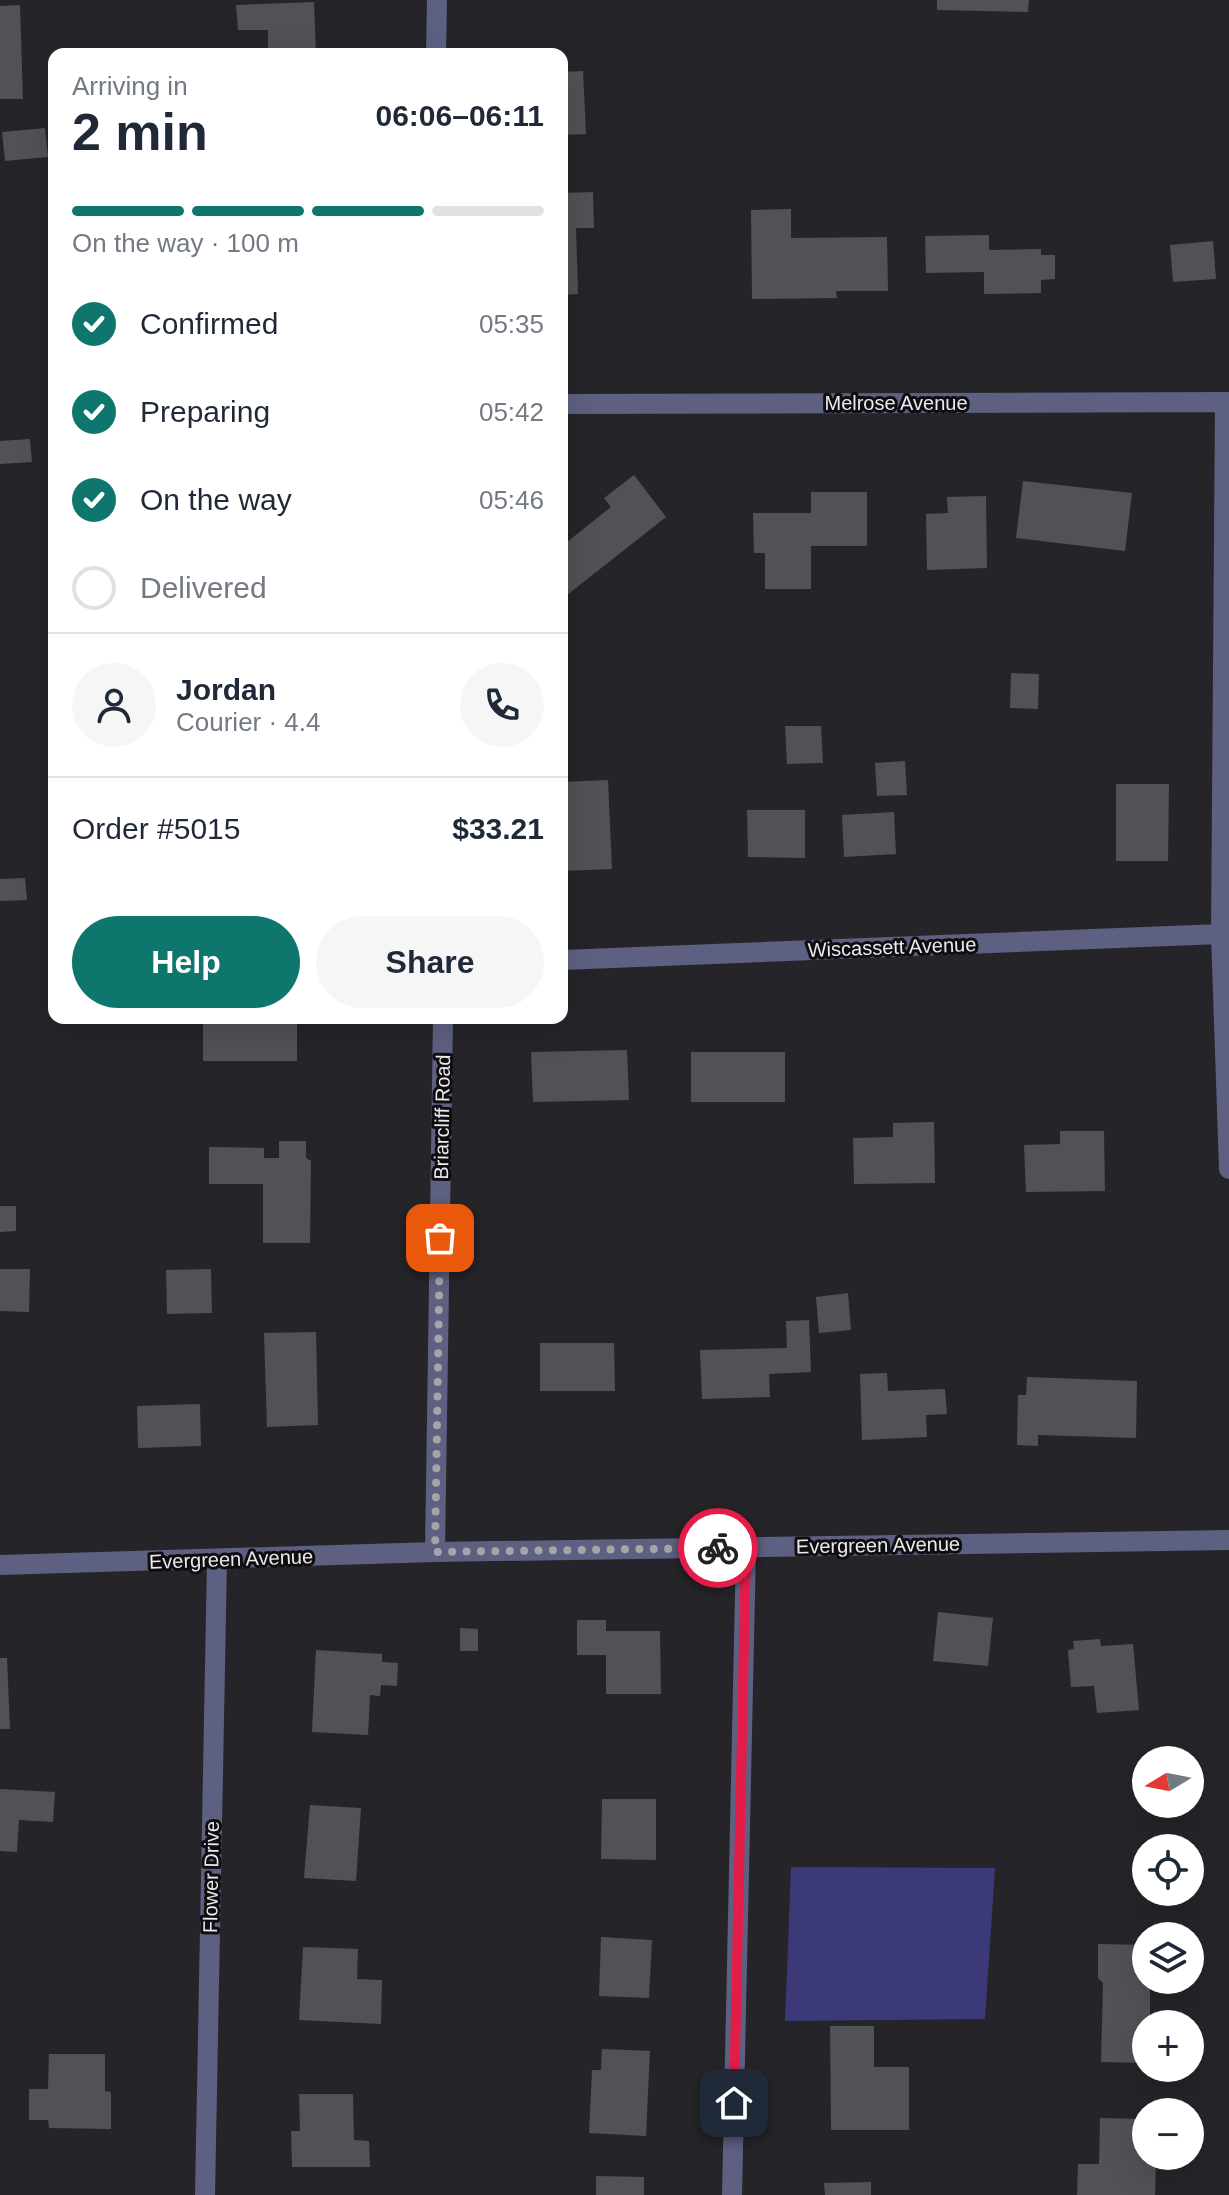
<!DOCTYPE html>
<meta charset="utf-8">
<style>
body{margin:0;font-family:Helvetica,sans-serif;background:#f6f6f7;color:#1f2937;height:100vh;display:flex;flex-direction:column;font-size:30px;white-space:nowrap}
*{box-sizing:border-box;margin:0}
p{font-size:26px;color:#747a83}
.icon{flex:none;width:44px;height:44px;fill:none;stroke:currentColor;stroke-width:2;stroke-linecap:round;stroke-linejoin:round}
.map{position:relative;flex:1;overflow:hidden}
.side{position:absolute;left:48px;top:48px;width:520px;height:976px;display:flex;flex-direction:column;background:#fff;border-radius:16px;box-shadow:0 8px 32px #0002}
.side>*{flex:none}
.needle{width:52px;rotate:260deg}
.buttons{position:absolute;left:1132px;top:1746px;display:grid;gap:16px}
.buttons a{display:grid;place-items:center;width:72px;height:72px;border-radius:50%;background:#fff;box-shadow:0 8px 32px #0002;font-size:40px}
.pin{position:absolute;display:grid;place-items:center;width:68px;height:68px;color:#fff;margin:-34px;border-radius:16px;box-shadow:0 4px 12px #0006}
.courier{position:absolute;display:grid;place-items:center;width:80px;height:80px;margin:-40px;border:6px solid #e11d48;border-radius:50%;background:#fff;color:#222;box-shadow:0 2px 10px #0007}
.head em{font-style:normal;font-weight:800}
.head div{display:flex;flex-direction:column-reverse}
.head{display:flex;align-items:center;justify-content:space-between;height:136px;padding:0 24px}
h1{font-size:52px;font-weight:800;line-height:60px}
.bar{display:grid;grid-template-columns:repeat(4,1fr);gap:12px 8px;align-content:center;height:96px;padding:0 24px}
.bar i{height:10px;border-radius:6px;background:#e0e1e3}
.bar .selected{background:#0f766e}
.bar p{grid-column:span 4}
.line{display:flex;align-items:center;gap:20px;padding:0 24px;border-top:2px solid #e0e1e3}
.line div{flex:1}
.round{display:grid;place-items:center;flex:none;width:84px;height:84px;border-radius:42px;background:#f6f6f7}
ol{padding:0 24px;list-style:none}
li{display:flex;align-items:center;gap:24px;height:88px}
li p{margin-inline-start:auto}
li .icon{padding:8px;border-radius:50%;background:#0f766e;color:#fff;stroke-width:4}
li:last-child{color:#747a83}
li i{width:44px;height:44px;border:4px solid #e0e1e3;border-radius:50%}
.cta{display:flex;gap:16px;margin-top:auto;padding:16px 24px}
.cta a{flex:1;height:92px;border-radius:48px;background:#0f766e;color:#fff;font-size:32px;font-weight:800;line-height:92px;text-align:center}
.cta a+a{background:#f6f6f7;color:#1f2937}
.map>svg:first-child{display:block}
.green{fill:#3b3978}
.building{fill:#515256}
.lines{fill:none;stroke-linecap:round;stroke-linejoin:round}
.street{stroke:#5e6082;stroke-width:20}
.done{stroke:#a5a5a8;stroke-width:8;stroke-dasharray:0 14.4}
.route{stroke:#e11d48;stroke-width:10}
.labels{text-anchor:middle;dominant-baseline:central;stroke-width:6;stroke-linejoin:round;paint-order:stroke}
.street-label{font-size:20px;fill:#eaeaed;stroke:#0e0e10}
</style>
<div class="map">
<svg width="1229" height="2195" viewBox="0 0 1229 2195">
<rect width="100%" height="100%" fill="#252529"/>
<path class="green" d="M 791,1867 L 995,1868 L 985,2019 L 785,2021 Z"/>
<path class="building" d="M 937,0 L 1029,0 L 1028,12 L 937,10 Z
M 314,2 L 316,54 L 268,54 L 268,30 L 238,30 L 236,5 Z
M 20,5 L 23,99 L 0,99 L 0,6 Z
M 583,71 L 586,134 L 562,135 L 562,72 Z
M 45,128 L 48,157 L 5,161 L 2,132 Z
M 593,192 L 594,228 L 576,228 L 578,294 L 562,295 L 562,193 Z
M 791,209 L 791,238 L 887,237 L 888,291 L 836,291 L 837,298 L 752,299 L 751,210 Z
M 989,235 L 989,250 L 1041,249 L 1041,255 L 1055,255 L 1055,279 L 1041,280 L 1041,293 L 984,294 L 984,272 L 926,273 L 925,236 Z
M 1213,241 L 1216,279 L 1173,282 L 1170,245 Z
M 30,439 L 32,462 L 0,464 L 0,441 Z
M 634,475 L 666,517 L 562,599 L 562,546 L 611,507 L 604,498 Z
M 1023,481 L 1132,493 L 1125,551 L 1016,538 Z
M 811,492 L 867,492 L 867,546 L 811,546 L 811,589 L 765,589 L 765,553 L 754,553 L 753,513 L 811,513 Z
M 986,496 L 987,568 L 927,570 L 926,514 L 948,513 L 947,497 Z
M 1011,673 L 1039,674 L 1038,709 L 1010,708 Z
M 785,726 L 821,726 L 823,763 L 787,764 Z
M 905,761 L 907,795 L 877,796 L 875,763 Z
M 608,780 L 612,869 L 562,871 L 562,782 Z
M 1116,784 L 1169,784 L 1168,861 L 1116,861 Z
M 747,810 L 805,810 L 805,858 L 748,857 Z
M 894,812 L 896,854 L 844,857 L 842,815 Z
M 25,878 L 27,900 L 0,901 L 0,879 Z
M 203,1018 L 297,1018 L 297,1061 L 203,1061 Z
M 627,1050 L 629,1100 L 533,1102 L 531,1052 Z
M 691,1052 L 785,1052 L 785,1102 L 691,1102 Z
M 934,1122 L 935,1183 L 854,1184 L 853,1138 L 893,1137 L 893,1123 Z
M 1060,1131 L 1104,1131 L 1105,1191 L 1026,1192 L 1024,1145 L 1060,1144 Z
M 279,1141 L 306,1141 L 306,1158 L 311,1161 L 310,1243 L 263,1243 L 263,1184 L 209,1184 L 209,1147 L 264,1148 L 264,1158 L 279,1158 Z
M 0,1206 L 16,1206 L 16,1231 L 0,1232 Z
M 0,1269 L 30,1269 L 29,1312 L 0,1311 Z
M 211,1269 L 212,1313 L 167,1314 L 166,1270 Z
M 848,1293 L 851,1330 L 819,1333 L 816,1297 Z
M 809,1320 L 811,1372 L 769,1374 L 770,1397 L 702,1399 L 700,1350 L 787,1348 L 786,1321 Z
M 316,1332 L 318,1425 L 267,1427 L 264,1333 Z
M 540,1343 L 614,1343 L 615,1391 L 540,1391 Z
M 887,1373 L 888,1391 L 945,1389 L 947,1414 L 926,1415 L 927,1437 L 862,1440 L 860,1374 Z
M 1027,1377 L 1137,1381 L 1136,1438 L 1038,1435 L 1038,1446 L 1017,1445 L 1018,1395 L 1026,1395 Z
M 200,1404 L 201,1446 L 138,1448 L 137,1406 Z
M 938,1612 L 993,1618 L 988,1666 L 933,1661 Z
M 577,1620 L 606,1620 L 606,1631 L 660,1631 L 661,1694 L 606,1694 L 606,1655 L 577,1655 Z
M 460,1628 L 478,1629 L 478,1651 L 460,1651 Z
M 1100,1639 L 1101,1646 L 1133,1644 L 1139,1710 L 1097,1713 L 1094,1686 L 1071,1687 L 1068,1650 L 1074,1649 L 1073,1641 Z
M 316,1650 L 382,1654 L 382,1662 L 398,1663 L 397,1686 L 381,1685 L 380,1696 L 370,1695 L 368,1735 L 312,1732 Z
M 0,1658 L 7,1658 L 10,1729 L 0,1729 Z
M 0,1789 L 55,1792 L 53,1822 L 19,1820 L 17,1852 L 0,1851 Z
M 602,1799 L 656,1799 L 656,1860 L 601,1859 Z
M 310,1805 L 361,1808 L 356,1881 L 304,1878 Z
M 601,1937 L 652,1940 L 649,1998 L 599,1996 Z
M 1098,1944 L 1146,1945 L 1146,1980 L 1156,1980 L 1150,1984 L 1150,2017 L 1157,2017 L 1157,2024 L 1146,2024 L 1146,2063 L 1101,2062 L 1103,1983 L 1098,1978 Z
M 303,1947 L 358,1949 L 357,1979 L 382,1980 L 381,2024 L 299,2020 Z
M 830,2026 L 874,2026 L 874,2067 L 909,2067 L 909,2130 L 831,2130 Z
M 602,2049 L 650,2051 L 646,2136 L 589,2133 L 592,2070 L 601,2070 Z
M 49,2054 L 105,2054 L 105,2091 L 111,2092 L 111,2129 L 49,2128 L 48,2120 L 29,2120 L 29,2089 L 48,2089 Z
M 299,2094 L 353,2094 L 354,2140 L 369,2141 L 370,2167 L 292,2167 L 291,2131 L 300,2131 Z
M 1100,2118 L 1146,2119 L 1146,2156 L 1156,2156 L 1155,2195 L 1077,2195 L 1078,2164 L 1099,2164 Z
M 596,2176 L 644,2177 L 644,2195 L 596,2195 Z
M 871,2182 L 871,2195 L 825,2195 L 824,2183 Z"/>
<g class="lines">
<path class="street" d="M 436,54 L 437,0
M 1225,403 L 1221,934 L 1229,1169
M 562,404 L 1229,402
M 562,960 L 1221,934
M 435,1552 L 443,1018
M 0,1565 L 435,1552 L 1229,1540
M 205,2195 L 217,1560
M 732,2195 L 746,1548"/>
</g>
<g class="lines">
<path class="done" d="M 440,1238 L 435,1552 L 718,1548"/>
<path class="route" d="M 718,1548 L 746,1548 L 734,2103"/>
</g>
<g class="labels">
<g class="street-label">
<text x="896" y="403">Melrose Avenue</text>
<text transform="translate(892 947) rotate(-2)">Wiscassett Avenue</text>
<text transform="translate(442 1117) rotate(-89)">Briarcliff Road</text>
<text transform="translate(878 1545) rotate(-1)">Evergreen Avenue</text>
<text transform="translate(231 1559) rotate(-2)">Evergreen Avenue</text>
<text transform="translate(211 1877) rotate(-89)">Flower Drive</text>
</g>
</g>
</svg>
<div class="buttons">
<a><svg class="needle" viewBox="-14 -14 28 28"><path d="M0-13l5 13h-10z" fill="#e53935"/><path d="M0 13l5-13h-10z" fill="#747a83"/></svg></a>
<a><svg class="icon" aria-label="locate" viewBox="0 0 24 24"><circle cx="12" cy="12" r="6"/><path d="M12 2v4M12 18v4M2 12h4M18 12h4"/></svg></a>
<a><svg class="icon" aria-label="layers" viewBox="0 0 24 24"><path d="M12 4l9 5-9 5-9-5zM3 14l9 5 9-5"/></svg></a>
<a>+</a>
<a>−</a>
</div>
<div class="pin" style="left:440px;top:1238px;background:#ea580c"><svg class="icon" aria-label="bag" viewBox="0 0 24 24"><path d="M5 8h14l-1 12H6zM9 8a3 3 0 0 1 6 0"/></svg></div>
<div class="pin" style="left:734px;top:2103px;background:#1f2937"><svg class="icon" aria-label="home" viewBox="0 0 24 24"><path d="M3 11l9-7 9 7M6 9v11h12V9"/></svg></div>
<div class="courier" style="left:718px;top:1548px"><svg class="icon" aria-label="bike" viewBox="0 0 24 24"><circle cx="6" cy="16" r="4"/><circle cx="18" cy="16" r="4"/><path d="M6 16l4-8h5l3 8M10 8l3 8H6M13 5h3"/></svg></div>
<section class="side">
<div class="head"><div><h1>2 min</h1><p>Arriving in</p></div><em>06:06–06:11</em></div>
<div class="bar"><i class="selected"></i><i class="selected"></i><i class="selected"></i><i></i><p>On the way · 100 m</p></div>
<ol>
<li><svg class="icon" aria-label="check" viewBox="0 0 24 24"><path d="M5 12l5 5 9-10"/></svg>Confirmed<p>05:35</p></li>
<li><svg class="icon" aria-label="check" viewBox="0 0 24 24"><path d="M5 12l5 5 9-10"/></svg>Preparing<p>05:42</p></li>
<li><svg class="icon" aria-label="check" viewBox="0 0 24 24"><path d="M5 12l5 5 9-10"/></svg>On the way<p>05:46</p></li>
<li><i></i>Delivered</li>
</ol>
<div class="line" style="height:144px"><a class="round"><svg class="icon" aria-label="person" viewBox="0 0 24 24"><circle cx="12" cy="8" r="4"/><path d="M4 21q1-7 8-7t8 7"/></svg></a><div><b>Jordan</b><p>Courier · 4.4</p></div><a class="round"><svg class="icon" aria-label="phone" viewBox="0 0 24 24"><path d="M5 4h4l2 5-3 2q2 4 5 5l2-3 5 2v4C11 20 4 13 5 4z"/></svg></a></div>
<div class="line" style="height:104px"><div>Order #5015</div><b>$33.21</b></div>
<div class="cta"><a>Help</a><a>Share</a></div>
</section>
</div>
